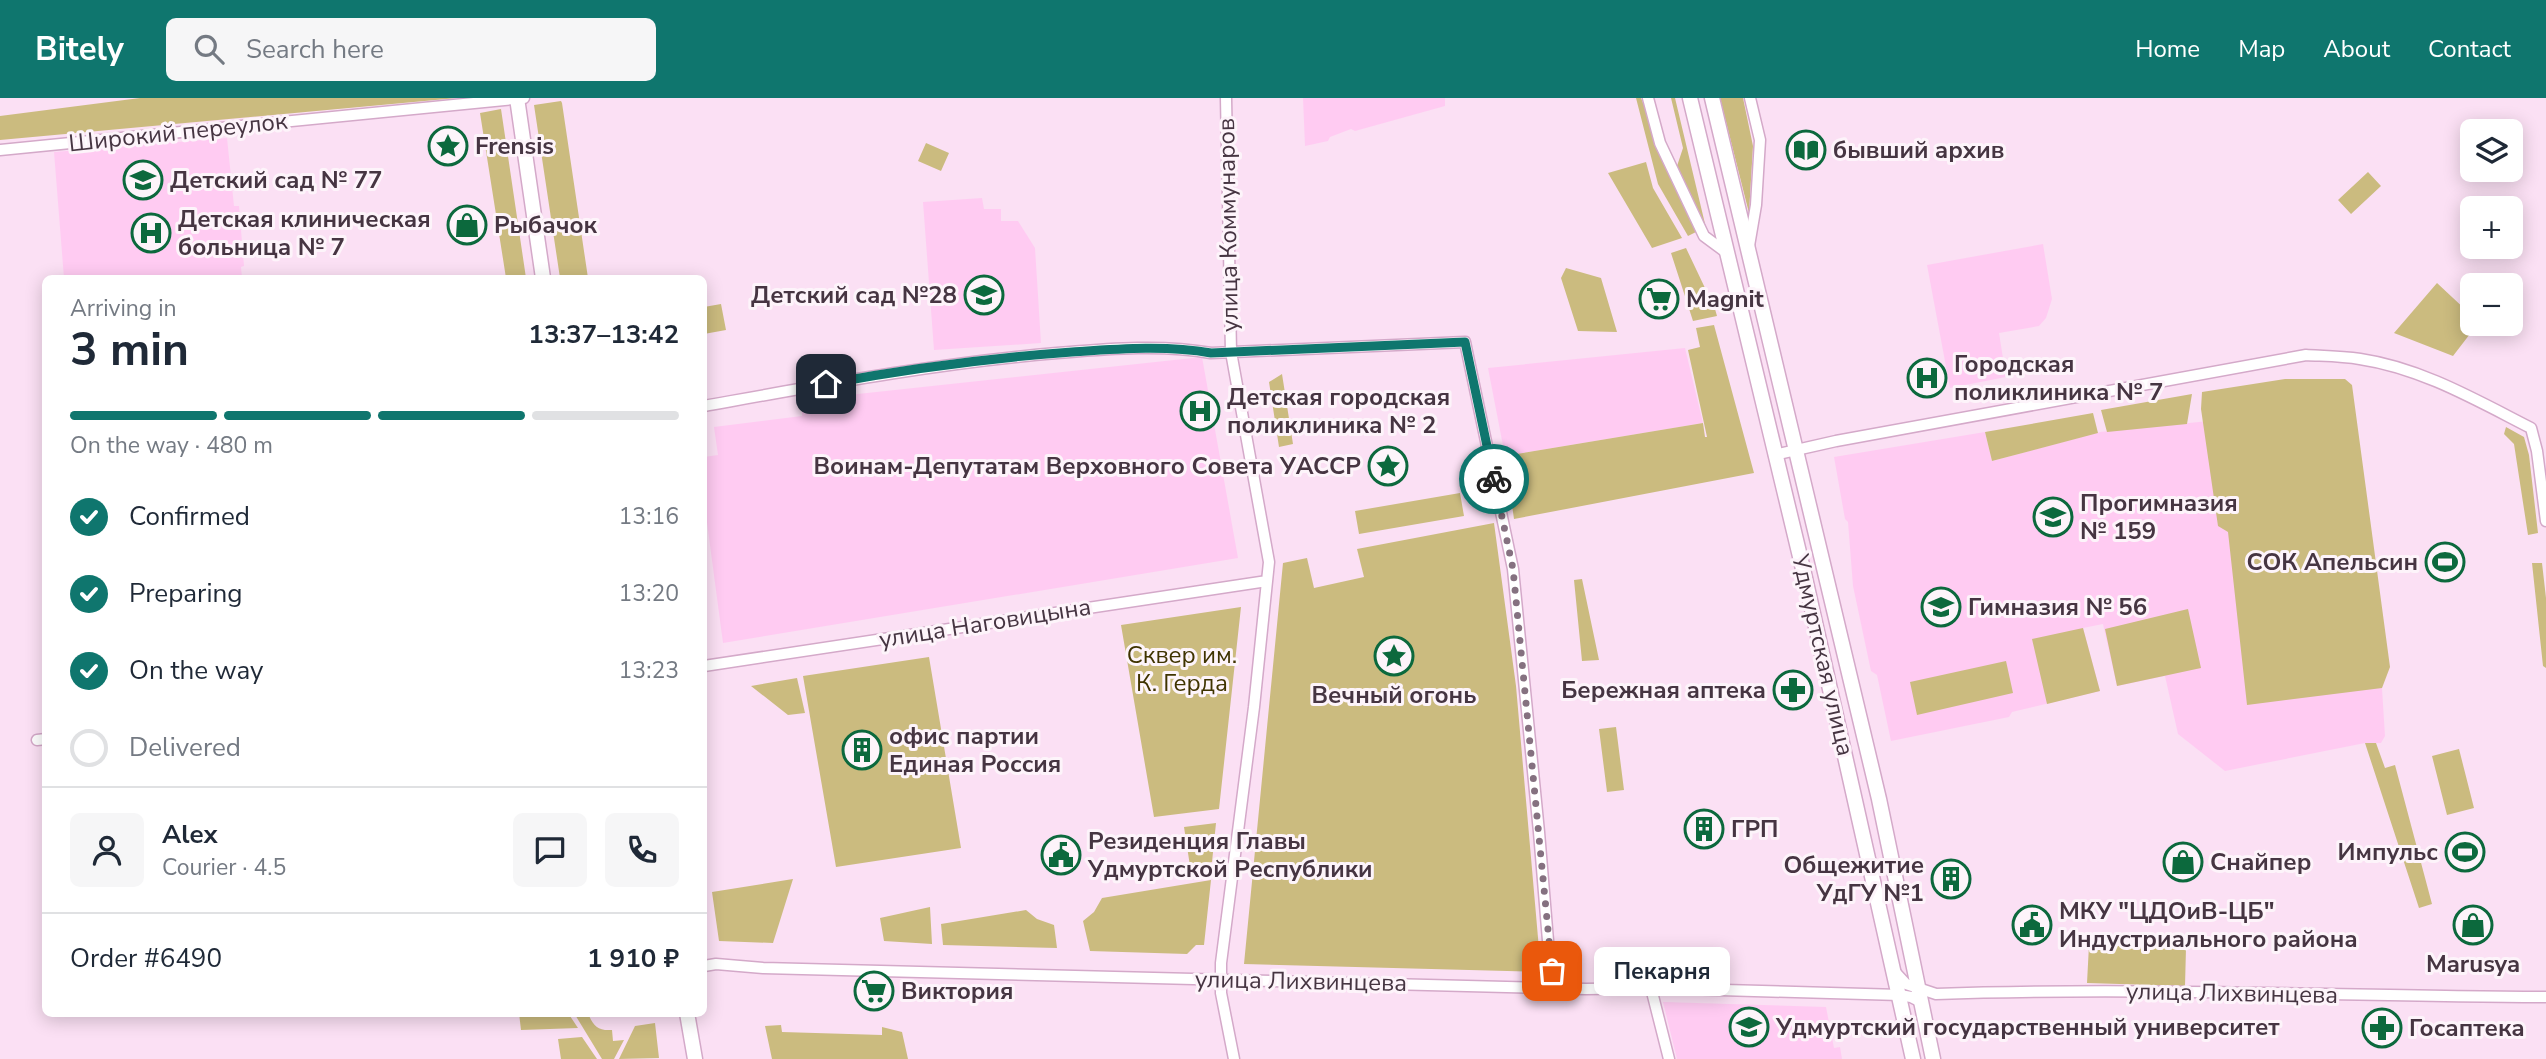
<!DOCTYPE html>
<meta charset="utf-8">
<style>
body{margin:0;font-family:"Nunito Sans",sans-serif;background:#f6f6f7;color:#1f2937;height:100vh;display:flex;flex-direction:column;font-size:26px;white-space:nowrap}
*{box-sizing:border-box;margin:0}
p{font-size:23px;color:#747a83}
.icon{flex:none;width:38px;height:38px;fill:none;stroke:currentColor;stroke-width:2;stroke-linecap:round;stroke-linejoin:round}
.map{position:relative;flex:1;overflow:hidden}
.drawer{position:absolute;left:42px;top:177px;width:665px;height:742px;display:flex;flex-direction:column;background:#fff;border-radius:10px;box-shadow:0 4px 18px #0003}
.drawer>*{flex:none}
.fabs{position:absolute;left:2460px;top:21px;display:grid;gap:14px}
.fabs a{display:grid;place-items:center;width:63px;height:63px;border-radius:10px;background:#fff;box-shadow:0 4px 18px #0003;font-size:35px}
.pin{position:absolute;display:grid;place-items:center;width:60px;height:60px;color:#fff;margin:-30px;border-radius:14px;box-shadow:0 4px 10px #0006}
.courier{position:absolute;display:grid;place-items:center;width:70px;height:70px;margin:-35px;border:5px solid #0f766e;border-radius:50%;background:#fff;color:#222;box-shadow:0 2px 9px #0007}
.bubble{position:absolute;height:49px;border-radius:10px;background:#fff;box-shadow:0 4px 18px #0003;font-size:23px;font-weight:700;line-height:49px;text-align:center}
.headline em{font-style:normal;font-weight:700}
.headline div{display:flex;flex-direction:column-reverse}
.headline{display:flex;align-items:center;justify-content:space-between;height:119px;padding:0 28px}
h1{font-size:46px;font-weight:700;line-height:52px}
.bar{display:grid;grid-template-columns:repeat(4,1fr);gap:10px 7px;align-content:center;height:84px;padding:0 28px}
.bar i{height:9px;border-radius:5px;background:#e0e1e3}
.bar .selected{background:#0f766e}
.bar p{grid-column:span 4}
.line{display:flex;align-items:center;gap:18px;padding:0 28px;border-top:2px solid #e0e1e3}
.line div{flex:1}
.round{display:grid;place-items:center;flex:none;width:74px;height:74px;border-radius:10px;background:#f6f6f7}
ol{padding:0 28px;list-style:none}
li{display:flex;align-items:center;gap:21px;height:77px}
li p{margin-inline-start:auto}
li .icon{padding:7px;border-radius:50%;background:#0f766e;color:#fff;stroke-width:4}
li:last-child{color:#747a83}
li i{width:38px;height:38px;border:4px solid #e0e1e3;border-radius:50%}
header{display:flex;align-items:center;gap:42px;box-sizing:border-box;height:98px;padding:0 35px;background:#0f766e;color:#fff}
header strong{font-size:33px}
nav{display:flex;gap:38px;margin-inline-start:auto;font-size:24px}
.search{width:490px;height:63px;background:#f6f6f7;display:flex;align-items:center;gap:18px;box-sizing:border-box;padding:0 24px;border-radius:10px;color:#747a83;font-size:26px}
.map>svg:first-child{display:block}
.built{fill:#ffcbf2}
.green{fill:#cbbb7f}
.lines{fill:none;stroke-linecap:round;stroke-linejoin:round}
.minor-casing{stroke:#d4a9c9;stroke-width:13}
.major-casing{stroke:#d4a9c9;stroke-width:17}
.minor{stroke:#fff;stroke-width:10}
.major{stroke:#fff;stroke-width:14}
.done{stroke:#857180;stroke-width:7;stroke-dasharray:0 12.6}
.route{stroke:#0f766e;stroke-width:9}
.labels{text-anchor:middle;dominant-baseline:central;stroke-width:6;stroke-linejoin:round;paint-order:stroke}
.street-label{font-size:24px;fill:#463542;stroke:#fdf4fa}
.poi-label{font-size:24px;font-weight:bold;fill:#463542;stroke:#fdf4fa;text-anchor:start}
.park-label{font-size:24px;fill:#3f3300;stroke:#fdf4fa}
</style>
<header>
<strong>Bitely</strong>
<div class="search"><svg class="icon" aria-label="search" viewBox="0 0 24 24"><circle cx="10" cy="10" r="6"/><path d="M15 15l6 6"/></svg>Search here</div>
<nav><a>Home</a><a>Map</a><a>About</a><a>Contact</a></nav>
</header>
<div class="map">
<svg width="2546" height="961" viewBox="0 0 2546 961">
<rect width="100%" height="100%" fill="#fbe0f4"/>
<path class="built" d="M 1303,0 L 1445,0 L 1445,8 L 1355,33 L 1351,31 L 1330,39 L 1328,43 L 1305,48 Z
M 227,40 L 234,108 L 239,108 L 244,168 L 241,169 L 242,180 L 64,180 L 54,54 Z
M 982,100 L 984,111 L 1001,111 L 1001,123 L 1018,123 L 1035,150 L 1041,245 L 934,252 L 923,104 Z
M 2043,146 L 2052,201 L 2046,220 L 2039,228 L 1999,235 L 2006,279 L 1950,290 L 1927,167 Z
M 1685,250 L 1703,325 L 1505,358 L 1488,270 Z
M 1202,259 L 1238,460 L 723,545 L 704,402 L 704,359 L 718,357 L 714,329 L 802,318 L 802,302 Z
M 2338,310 L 2382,590 L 2385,638 L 2381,645 L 2365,645 L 2225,673 L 2178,636 L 2165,578 L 2117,588 L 2103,526 L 2083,530 L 2100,593 L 2012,614 L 2009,619 L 1891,643 L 1877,577 L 1871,573 L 1853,488 L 1848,424 L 1845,421 L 1834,359 L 1985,334 L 1992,363 L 2100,334 Z
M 1663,904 L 1826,909 L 1834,950 L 1840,949 L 1842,961 L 1677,961 Z"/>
<path class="green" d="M 140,0 L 457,0 L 0,42 L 0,18 Z
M 1636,0 L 1641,0 L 1696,134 L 1688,138 L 1658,86 Z
M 1671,0 L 1675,0 L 1706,130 L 1676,71 L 1683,50 Z
M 1720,0 L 1743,0 L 1753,48 L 1749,115 Z
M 561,3 L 562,5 L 588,180 L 560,180 L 534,7 Z
M 501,11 L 526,180 L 506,180 L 480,15 Z
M 926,45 L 949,55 L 941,73 L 918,63 Z
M 1646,64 L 1653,90 L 1682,140 L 1652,150 L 1608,75 Z
M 2368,74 L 2381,88 L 2351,116 L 2338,102 Z
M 1686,150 L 1715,211 L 1717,218 L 1693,223 L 1671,155 Z
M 1566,170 L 1601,180 L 1617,234 L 1578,233 L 1561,180 Z
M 2437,185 L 2468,214 L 2473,232 L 2453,258 L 2394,235 Z
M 721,206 L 726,232 L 704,236 L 704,209 Z
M 1714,227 L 1754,375 L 1514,421 L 1505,358 L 1703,325 L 1705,339 L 1707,339 L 1688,252 L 1700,249 L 1696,230 Z
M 1282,276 L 1293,346 L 1279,349 L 1269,284 Z
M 2285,281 L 2345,281 L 2352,287 L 2390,569 L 2382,590 L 2247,607 L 2228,434 L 2218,428 L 2201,311 L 2202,294 Z
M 2192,296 L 2187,326 L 2107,334 L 2101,312 Z
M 2093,315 L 2098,335 L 1992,363 L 1985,334 Z
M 2506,329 L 2524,339 L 2529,357 L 2538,435 L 2528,437 L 2514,346 L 2504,336 Z
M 1460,395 L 1464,418 L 1359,436 L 1355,413 Z
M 1494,425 L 1516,588 L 1541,874 L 1244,866 L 1283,465 L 1307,460 L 1314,490 L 1364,479 L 1357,451 Z
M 2542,465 L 2546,500 L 2546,570 L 2543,568 L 2532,465 Z
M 1582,481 L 1599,562 L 1582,563 L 1574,482 Z
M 1241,509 L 1219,711 L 1154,719 L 1121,527 Z
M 2188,511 L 2201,570 L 2117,588 L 2105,531 Z
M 2083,530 L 2100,593 L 2047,606 L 2032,541 Z
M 929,559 L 961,750 L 836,769 L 803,578 Z
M 2006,563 L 2013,595 L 1917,617 L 1910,584 Z
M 797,580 L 805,615 L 788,617 L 751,588 Z
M 1616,629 L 1624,692 L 1607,694 L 1599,631 Z
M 2365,645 L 2376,645 L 2385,670 L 2395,667 L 2432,806 L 2419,810 Z
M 2459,651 L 2474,710 L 2447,717 L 2432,658 Z
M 1216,725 L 1212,764 L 1190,768 L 1184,729 Z
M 793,781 L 773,845 L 719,843 L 712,794 Z
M 1211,782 L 1204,847 L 1196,847 L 1187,856 L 1090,853 L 1083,823 L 1094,814 L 1102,800 Z
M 930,809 L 932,846 L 884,843 L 880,820 Z
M 1026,812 L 1037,821 L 1054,827 L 1057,850 L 943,847 L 941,826 Z
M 2089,847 L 2186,850 L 2185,888 L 2087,885 Z
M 519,915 L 568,915 L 578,930 L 521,932 Z
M 574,915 L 588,915 C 593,928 598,933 612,932 L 613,943 L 624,942 L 614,961 L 602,961 Z
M 655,925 L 659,960 L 619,961 L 635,928 Z
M 781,927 L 782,934 L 882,937 L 882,929 L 902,934 L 908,961 L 772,961 L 765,928 Z
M 582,939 L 597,961 L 561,961 L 558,941 Z"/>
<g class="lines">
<defs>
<path id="minor" d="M 1226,0 L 1231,254 L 1269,464 L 1254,609 L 1221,865 L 1221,895 L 1234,961
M 1648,0 L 1660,45 L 1704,138 L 1727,155
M 0,52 L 524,0
M 1749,148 L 1756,107 L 1760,42 L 1750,0
M 704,308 C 821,287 938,265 1057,255 C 1107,251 1161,246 1211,255 L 1465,244 L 1513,471 L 1539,734 L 1552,891
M 1774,357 L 1836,343 L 2306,257 C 2324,258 2342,258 2360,261 C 2421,270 2476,302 2531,330 L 2537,353 L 2546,423
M 704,568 L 1267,483
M 37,642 L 46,641
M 704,868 L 716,866 L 763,870 L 1586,891 L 1651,890 L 1900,897 L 1911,899 L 1921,904
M 1894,873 L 1906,886 L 1936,896 C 2139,889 2342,898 2546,899
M 1651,890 L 1669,961"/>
<path id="major" d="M 517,0 L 543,180
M 1690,0 L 1803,471 L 1913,961
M 1712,0 L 1879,701 L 1933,961
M 687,915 L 695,961"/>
</defs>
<use href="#minor" class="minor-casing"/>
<use href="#major" class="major-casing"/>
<use href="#minor" class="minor"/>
<use href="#major" class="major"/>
</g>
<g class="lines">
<path class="done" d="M 1494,381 L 1513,471 L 1552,873"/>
<path class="route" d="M 826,286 C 907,271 990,260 1072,254 C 1117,251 1166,247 1211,255 L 1465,244 L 1494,381"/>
</g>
<defs>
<symbol id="sight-ring" viewBox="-11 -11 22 22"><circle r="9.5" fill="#fdf4fa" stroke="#0c693d" stroke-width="1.5"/><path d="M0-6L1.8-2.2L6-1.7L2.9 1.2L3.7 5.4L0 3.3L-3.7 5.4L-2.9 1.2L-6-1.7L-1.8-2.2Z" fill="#0c693d"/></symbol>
<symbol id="library-ring" viewBox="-11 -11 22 22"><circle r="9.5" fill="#fdf4fa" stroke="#0c693d" stroke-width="1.5"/><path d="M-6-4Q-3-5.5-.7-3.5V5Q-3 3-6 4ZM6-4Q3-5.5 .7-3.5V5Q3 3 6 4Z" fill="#0c693d"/></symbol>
<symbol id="school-ring" viewBox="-11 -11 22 22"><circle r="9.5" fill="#fdf4fa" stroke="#0c693d" stroke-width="1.5"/><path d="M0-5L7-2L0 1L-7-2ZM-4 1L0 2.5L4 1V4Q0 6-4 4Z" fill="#0c693d"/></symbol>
<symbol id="shop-ring" viewBox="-11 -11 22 22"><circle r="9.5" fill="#fdf4fa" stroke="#0c693d" stroke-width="1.5"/><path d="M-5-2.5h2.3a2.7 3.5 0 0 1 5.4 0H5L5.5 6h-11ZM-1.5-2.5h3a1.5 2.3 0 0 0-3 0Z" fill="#0c693d"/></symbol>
<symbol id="hospital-ring" viewBox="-11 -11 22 22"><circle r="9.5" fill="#fdf4fa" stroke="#0c693d" stroke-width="1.5"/><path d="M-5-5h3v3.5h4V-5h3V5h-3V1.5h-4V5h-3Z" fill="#0c693d"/></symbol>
<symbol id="supermarket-ring" viewBox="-11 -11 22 22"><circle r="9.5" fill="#fdf4fa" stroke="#0c693d" stroke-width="1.5"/><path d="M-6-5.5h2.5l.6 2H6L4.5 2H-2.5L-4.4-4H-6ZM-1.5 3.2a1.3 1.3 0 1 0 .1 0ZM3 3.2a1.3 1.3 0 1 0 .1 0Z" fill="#0c693d"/></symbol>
<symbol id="stadium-ring" viewBox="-11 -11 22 22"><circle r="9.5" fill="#fdf4fa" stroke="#0c693d" stroke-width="1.5"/><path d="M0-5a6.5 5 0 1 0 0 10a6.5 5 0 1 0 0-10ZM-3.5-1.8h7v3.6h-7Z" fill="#0c693d"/></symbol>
<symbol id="pharmacy-ring" viewBox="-11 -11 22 22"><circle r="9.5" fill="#fdf4fa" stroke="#0c693d" stroke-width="1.5"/><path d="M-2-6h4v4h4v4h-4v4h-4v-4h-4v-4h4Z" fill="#0c693d"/></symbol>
<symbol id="building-ring" viewBox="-11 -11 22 22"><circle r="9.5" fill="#fdf4fa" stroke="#0c693d" stroke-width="1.5"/><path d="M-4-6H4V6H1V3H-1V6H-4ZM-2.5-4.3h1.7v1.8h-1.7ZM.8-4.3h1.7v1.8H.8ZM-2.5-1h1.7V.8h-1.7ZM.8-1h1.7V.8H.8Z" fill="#0c693d"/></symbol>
<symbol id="civic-ring" viewBox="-11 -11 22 22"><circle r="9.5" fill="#fdf4fa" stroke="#0c693d" stroke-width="1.5"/><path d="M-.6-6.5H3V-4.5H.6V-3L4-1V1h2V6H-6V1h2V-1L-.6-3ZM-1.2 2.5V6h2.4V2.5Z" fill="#0c693d"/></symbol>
<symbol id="university-ring" viewBox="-11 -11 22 22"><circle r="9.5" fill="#fdf4fa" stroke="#0c693d" stroke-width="1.5"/><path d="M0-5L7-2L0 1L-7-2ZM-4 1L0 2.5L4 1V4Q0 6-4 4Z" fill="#0c693d"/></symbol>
</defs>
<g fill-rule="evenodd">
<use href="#sight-ring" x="426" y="26" width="44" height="44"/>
<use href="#library-ring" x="1784" y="30" width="44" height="44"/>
<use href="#school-ring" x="121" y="60" width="44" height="44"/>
<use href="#shop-ring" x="445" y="105" width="44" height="44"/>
<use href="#hospital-ring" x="129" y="113" width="44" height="44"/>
<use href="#school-ring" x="962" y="175" width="44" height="44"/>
<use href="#supermarket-ring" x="1637" y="179" width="44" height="44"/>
<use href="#hospital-ring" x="1905" y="258" width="44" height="44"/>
<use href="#hospital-ring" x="1178" y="291" width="44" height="44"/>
<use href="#sight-ring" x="1366" y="346" width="44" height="44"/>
<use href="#school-ring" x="2031" y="397" width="44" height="44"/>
<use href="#stadium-ring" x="2423" y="442" width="44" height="44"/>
<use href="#school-ring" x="1919" y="487" width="44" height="44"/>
<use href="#sight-ring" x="1372" y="536" width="44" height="44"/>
<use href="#pharmacy-ring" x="1771" y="570" width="44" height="44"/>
<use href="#building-ring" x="840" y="630" width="44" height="44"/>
<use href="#building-ring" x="1682" y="709" width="44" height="44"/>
<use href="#stadium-ring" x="2443" y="732" width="44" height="44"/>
<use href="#civic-ring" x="1039" y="735" width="44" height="44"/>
<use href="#shop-ring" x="2161" y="742" width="44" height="44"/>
<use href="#building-ring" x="1929" y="759" width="44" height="44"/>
<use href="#civic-ring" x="2010" y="805" width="44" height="44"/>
<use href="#shop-ring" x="2451" y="805" width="44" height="44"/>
<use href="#supermarket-ring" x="852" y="871" width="44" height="44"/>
<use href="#university-ring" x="1727" y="907" width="44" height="44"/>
<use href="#pharmacy-ring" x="2360" y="908" width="44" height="44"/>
</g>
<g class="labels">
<g class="street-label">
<text transform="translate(178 34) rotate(-6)">Широкий переулок</text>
<text transform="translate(1228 127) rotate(-91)">улица Коммунаров</text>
<text transform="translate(985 525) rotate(-9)">улица Наговицына</text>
<text transform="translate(1823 557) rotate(77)">Удмуртская улица</text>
<text transform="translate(1301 883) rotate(1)">улица Лихвинцева</text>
<text transform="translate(2232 895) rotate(1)">улица Лихвинцева</text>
</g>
<g class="poi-label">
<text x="475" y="48">Frensis</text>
<text x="1833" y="52">бывший архив</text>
<text x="170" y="82">Детский сад № 77</text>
<text x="178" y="121">Детская клиническая<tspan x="178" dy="28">больница № 7</tspan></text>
<text x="494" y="127">Рыбачок</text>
<text x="957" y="197" text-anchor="end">Детский сад №28</text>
<text x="1686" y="201">Magnit</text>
<text x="1954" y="266">Городская<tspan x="1954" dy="28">поликлиника № 7</tspan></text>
<text x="1227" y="299">Детская городская<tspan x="1227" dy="28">поликлиника № 2</tspan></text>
<text x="1361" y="368" text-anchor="end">Воинам-Депутатам Верховного Совета УАССР</text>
<text x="2080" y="405">Прогимназия<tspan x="2080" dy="28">№ 159</tspan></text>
<text x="2418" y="464" text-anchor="end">СОК Апельсин</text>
<text x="1968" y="509">Гимназия № 56</text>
<text x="1766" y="592" text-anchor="end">Бережная аптека</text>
<text x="1394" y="597" text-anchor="middle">Вечный огонь</text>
<text x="889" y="638">офис партии<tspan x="889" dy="28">Единая Россия</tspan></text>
<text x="1731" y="731">ГРП</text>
<text x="1088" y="743">Резиденция Главы<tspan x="1088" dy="28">Удмуртской Республики</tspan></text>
<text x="2438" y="754" text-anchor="end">Импульс</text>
<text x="2210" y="764">Снайпер</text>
<text x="1924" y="767" text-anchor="end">Общежитие<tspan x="1924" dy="28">УдГУ №1</tspan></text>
<text x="2059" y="813">МКУ "ЦДОиВ-ЦБ"<tspan x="2059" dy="28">Индустриального района</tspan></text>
<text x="2473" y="866" text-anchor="middle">Marusya</text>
<text x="901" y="893">Виктория</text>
<text x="1776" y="929">Удмуртский государственный университет</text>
<text x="2409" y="930">Госаптека</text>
</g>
<g class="park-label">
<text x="1182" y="557">Сквер им.<tspan x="1182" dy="28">К. Герда</tspan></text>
</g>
</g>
</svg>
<div class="fabs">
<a><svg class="icon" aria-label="layers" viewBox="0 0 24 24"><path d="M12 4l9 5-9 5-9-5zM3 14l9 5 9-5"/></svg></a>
<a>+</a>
<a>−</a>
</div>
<div class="pin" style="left:1552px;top:873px;background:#ea580c"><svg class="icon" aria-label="bag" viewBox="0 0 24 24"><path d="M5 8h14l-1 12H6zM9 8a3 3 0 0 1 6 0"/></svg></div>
<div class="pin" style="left:826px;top:286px;background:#1f2937"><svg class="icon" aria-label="home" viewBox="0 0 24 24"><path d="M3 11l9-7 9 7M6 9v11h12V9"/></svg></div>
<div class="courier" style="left:1494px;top:381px"><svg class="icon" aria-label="bike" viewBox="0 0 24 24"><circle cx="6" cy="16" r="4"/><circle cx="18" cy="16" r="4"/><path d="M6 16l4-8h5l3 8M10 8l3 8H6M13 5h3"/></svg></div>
<div class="bubble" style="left:1594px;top:849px;width:136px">Пекарня</div>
<section class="drawer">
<div class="headline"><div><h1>3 min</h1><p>Arriving in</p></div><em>13:37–13:42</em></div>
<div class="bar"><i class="selected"></i><i class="selected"></i><i class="selected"></i><i></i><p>On the way · 480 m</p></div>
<ol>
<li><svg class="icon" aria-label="check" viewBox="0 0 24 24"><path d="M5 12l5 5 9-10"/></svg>Confirmed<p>13:16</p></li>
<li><svg class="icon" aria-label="check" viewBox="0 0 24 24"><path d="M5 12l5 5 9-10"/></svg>Preparing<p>13:20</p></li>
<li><svg class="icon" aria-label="check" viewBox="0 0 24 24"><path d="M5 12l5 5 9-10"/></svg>On the way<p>13:23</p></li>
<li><i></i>Delivered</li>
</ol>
<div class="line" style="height:126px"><a class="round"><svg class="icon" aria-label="person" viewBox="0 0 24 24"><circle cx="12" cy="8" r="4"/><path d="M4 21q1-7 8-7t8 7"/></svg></a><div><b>Alex</b><p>Courier · 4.5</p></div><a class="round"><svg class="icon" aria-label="chat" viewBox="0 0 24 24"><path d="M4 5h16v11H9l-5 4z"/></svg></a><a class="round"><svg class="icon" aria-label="phone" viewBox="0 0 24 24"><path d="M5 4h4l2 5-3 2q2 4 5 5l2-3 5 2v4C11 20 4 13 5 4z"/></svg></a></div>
<div class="line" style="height:91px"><div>Order #6490</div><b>1 910 ₽</b></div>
</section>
</div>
